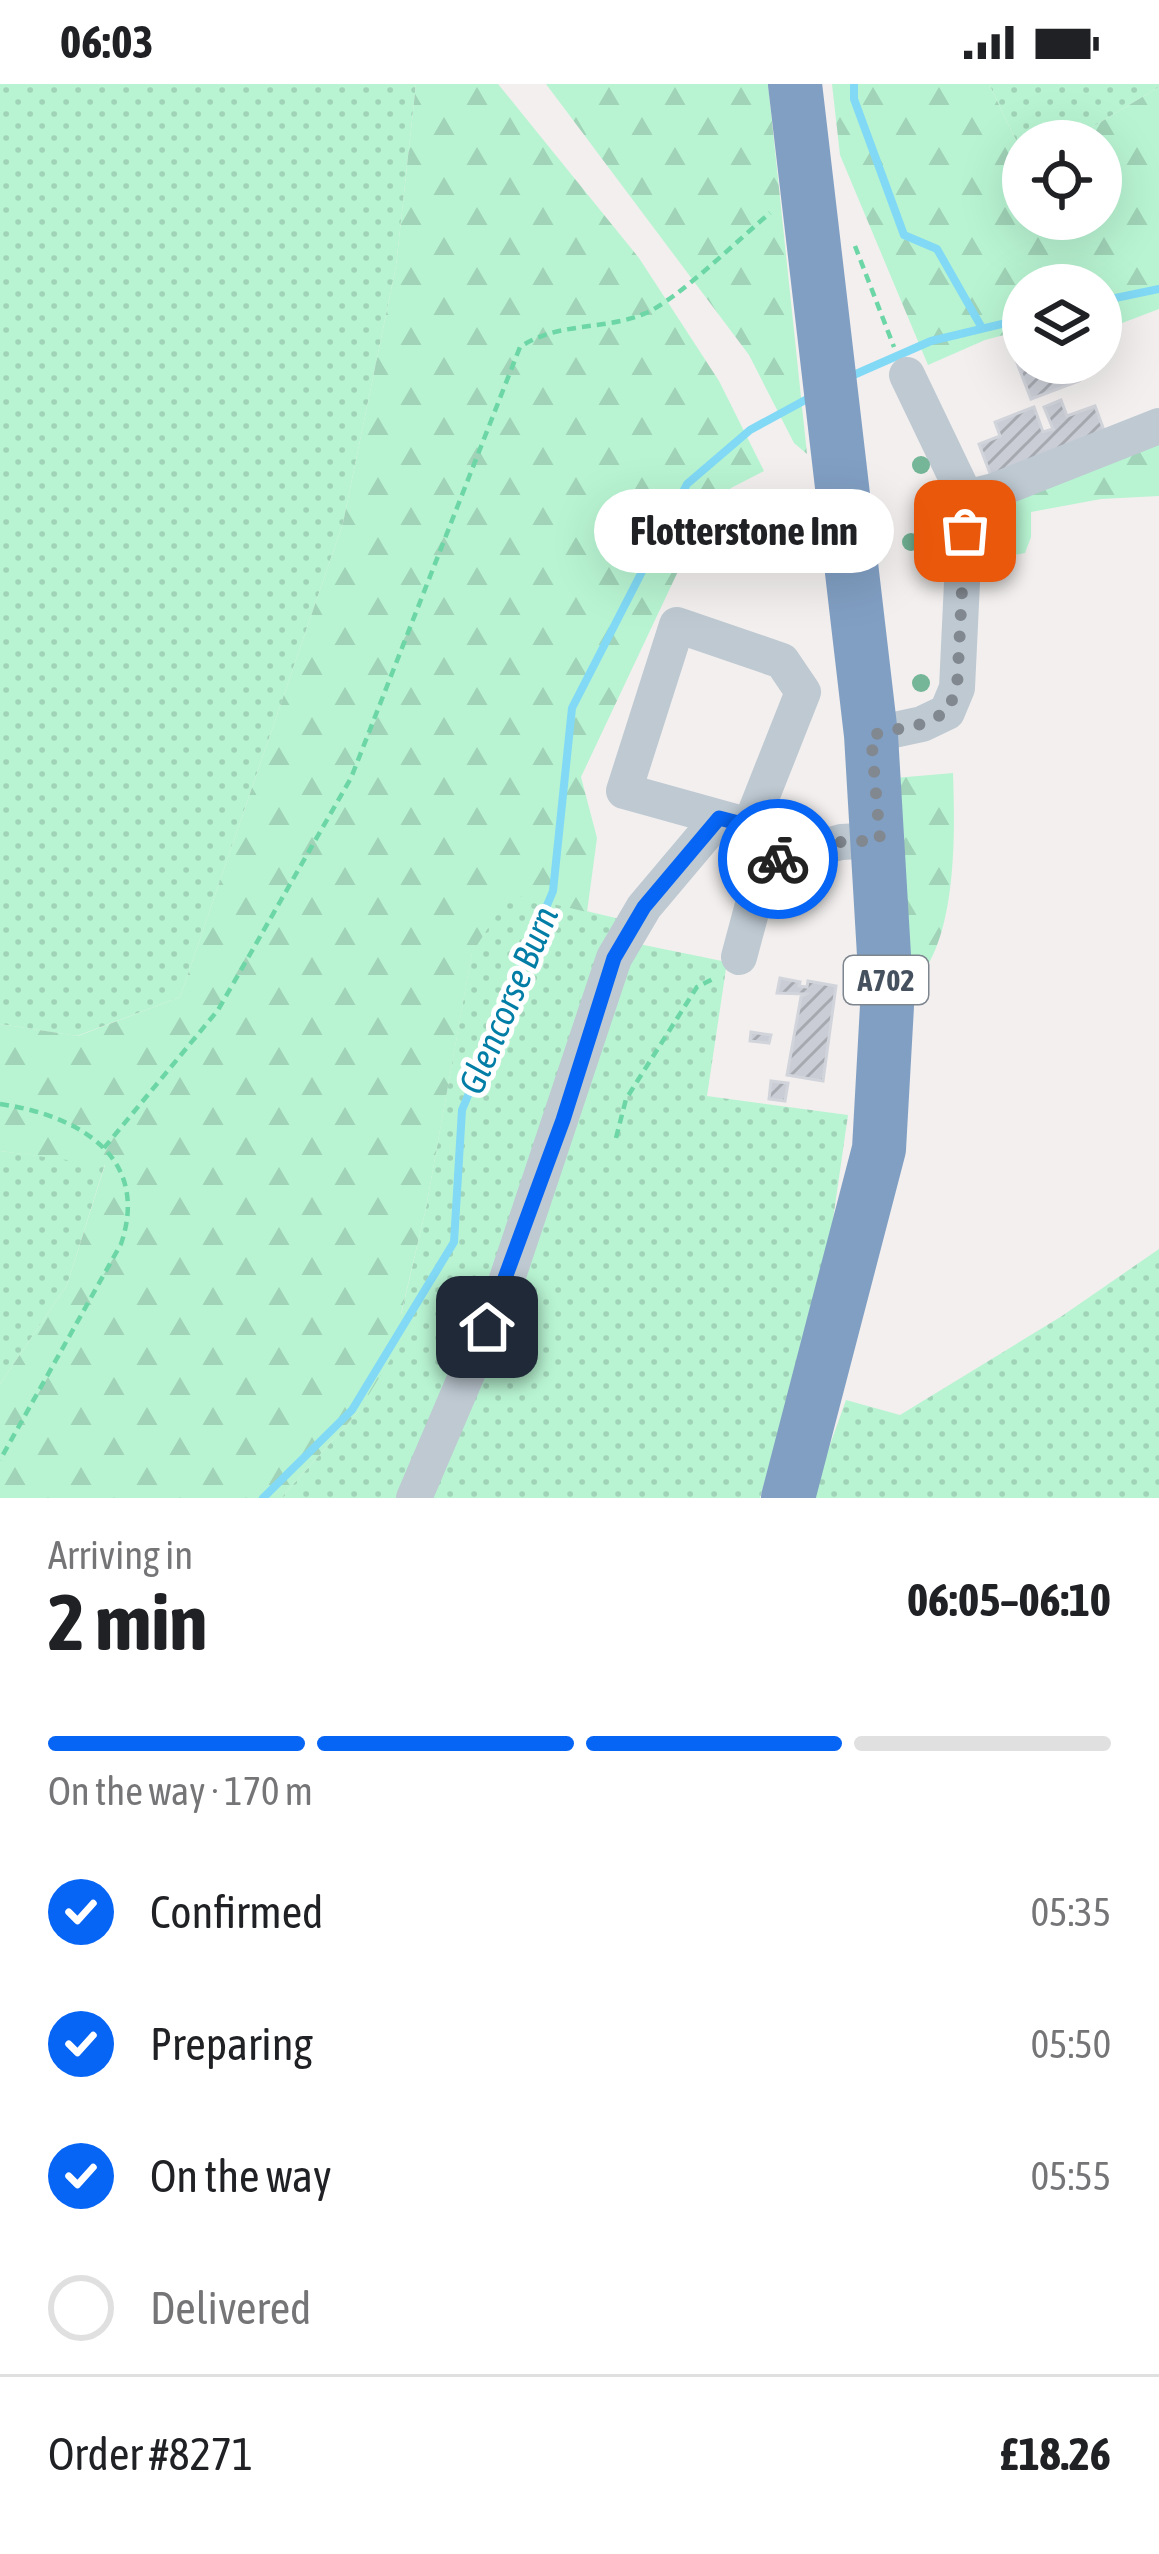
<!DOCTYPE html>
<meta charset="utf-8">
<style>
body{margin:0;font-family:"Asap Condensed",sans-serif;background:#f2f2f2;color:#202124;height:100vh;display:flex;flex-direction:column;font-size:45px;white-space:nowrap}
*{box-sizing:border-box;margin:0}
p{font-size:39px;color:#757577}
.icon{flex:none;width:66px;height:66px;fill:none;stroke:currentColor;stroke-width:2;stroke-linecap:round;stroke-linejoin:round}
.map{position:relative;height:1414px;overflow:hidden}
.details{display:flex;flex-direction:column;background:#fff;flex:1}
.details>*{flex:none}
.buttons{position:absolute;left:1002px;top:36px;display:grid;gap:24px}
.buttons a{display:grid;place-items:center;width:120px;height:120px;border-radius:50%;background:#fff;box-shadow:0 12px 48px #0002;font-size:60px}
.pin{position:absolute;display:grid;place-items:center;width:102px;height:102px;color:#fff;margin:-51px;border-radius:24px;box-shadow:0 6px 18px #0006}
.courier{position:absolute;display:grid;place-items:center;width:120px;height:120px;margin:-60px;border:9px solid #0665f5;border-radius:50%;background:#fff;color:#222;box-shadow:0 3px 15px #0007}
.bubble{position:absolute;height:84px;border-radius:42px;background:#fff;box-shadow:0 12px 48px #0002;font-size:39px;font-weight:700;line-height:84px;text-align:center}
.head em{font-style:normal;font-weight:700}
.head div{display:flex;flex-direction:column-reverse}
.head{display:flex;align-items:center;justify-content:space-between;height:204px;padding:0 48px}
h1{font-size:78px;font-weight:700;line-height:90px}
.bar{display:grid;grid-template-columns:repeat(4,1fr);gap:18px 12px;align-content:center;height:144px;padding:0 48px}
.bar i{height:15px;border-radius:9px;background:#e0e0e0}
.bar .on{background:#0665f5}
.bar p{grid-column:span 4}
.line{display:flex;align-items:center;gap:30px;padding:0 48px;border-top:3px solid #e0e0e0}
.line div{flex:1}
ol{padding:0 48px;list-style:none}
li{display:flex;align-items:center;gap:36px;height:132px}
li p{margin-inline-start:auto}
li .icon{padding:12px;border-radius:50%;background:#0665f5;color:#fff;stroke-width:4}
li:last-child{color:#757577}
li i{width:66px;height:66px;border:6px solid #e0e0e0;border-radius:50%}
.status{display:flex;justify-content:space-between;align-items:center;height:84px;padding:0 60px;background:#fff;direction:ltr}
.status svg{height:33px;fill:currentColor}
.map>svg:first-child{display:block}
.grass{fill:url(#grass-dots)}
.forest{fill:url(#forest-firs)}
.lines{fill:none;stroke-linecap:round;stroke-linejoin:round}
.stream{stroke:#81d9f5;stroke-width:8}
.building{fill:url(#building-hatch);stroke:#d2d4db;stroke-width:3}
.path{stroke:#6dd6a6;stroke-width:4.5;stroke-dasharray:9 6;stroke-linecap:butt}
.minor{stroke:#bec9d2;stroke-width:36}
.highway{stroke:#819fc3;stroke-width:54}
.tree{fill:#74b697}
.done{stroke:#828890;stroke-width:12;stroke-dasharray:0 21.6}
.route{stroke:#0665f5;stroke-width:15}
.labels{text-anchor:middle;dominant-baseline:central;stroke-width:10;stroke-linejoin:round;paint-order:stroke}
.shield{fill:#fff;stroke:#7d858e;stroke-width:3}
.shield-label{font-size:30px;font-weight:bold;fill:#45515e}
.water-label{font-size:36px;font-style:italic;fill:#027da6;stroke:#fff}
</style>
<div class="status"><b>06:03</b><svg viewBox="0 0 49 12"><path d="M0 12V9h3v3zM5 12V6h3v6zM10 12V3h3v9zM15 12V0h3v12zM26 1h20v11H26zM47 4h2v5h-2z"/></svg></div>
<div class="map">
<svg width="1159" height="1414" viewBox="0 0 1159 1414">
<defs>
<pattern id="grass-dots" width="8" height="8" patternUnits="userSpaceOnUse" patternTransform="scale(3)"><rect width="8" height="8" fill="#b8f4d2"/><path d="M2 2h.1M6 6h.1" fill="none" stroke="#a0d3b7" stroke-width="1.8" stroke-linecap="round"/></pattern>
<pattern id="forest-firs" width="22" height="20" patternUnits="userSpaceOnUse" patternTransform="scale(3)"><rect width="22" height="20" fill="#b8f4d2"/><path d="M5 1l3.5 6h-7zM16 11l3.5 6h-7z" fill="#a0d3b7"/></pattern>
<pattern id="building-hatch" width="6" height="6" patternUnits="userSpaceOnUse" patternTransform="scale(3)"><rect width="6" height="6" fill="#cacdd5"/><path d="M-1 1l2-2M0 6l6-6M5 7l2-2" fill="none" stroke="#a6a9b0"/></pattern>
</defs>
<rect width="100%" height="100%" fill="#f2efee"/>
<path class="grass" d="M 0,0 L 416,0 L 396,182 L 343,439 L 180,913 L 77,952 L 0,940 Z
M 989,0 L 1159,0 L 1159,3 L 1069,57 L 1023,57 L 1023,71 Z
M 510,809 L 620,835 L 634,859 L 727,878 L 707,1012 L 848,1031 L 827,1177 L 760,1414 L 281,1414 L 358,1328 L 401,1231 L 426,1124 L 472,868 Z
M 0,1067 L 105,1080 L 67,1201 L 0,1300 Z
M 1159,1165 L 1159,1414 L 811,1414 L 846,1316 L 900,1331 L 1062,1232 Z"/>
<path class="forest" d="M 416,0 L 498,0 L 639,174 L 719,297 L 764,387 L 731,404 L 689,464 L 581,693 L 597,754 L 587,828 L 510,810 L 472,869 L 426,1124 L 401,1230 L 411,1242 L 358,1328 L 281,1414 L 0,1414 L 0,1300 L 67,1201 L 105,1081 L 0,1067 L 0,940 L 78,952 L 180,913 L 343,439 L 396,182 Z
M 546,0 L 768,0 L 807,370 L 794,359 L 749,271 Z
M 832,0 L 989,0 L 1023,71 L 1023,135 L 1101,135 L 1101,57 L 1069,57 L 1159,3 L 1159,225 L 1101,247 L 1101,201 L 1023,201 L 1023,246 L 985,256 L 928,281 L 840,71 Z
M 1159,355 L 1159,412 L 1101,415 L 1031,428 L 1031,453 L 1025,469 L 1004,473 L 989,458 L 991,422 Z
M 953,689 C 955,750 959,877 900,910 L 895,694 Z"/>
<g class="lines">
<path class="stream" d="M 854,0 L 854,15 L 904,151 L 937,165 L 982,244
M 1101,217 L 1159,205
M 849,293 L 931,257 L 1023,235
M 263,1414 L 352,1326 L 454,1158 L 462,1026 L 553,807 L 572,624 L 687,400 L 750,346 L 809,314"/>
</g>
<path class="building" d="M 1023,262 L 1023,279 L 1072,279 L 1079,297 L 1031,315 L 1012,266 Z
M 1061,316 L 1067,332 L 1095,322 L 1105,349 L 991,392 L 979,360 L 1000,352 L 995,338 L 1034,323 L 1043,348 L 1053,345 L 1044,323 Z
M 780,894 L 800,898 L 799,902 L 807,903 L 808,897 L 836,902 L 823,997 L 787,991 L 801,913 L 806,910 L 777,909 Z
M 751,948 L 771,951 L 769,959 L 750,957 Z
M 771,997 L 788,999 L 785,1017 L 769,1015 Z"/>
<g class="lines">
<path class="path" d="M 855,162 L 894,263
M 0,1020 C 77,1031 151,1072 121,1160 L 0,1376
M 616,1054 L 626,1015 L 697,903 L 715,894
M 104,1064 L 218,926 L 351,694 L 520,263 C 559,237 605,247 646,229 C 678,215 739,155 770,129"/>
<path class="minor" d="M 966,414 L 994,407 L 1159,342
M 871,651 L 922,640 L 947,628 L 957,604 L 966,414 L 907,291
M 750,742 L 803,608 L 782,577 L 677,541 L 624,707 L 750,742 L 779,775
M 739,873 L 754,817 L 779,775 L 841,758 L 880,756
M 414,1414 L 505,1201 L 614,874 L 644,823 L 719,734"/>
<path class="highway" d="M 788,1414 L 879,1065 L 887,922 L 871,651 L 795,0"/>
</g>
<g class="tree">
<circle cx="921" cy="381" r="9"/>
<circle cx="911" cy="458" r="9"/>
<circle cx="921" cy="599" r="9"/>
</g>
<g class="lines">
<path class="done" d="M 778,775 L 841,758 L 880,756 L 871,651 L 922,640 L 947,628 L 957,604 L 965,447"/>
<path class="route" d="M 487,1243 L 563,1036 L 614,874 L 644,823 L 719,734 L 750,742 L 778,775"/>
</g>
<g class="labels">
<rect class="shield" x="844" y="872" width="84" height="48" rx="9"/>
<g class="shield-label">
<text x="886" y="896">A702</text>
</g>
<g class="water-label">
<text transform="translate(508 916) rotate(-67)">Glencorse Burn</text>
</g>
</g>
</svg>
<div class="buttons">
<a><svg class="icon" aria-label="locate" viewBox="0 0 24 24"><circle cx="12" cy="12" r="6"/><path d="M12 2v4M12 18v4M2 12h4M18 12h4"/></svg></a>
<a><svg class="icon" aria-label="layers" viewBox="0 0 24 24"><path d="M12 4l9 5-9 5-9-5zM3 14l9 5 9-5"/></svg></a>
</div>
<div class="pin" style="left:965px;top:447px;background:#ea580c"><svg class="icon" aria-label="bag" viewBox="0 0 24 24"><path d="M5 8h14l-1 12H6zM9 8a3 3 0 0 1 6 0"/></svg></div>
<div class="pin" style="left:487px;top:1243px;background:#1f2937"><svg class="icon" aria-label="home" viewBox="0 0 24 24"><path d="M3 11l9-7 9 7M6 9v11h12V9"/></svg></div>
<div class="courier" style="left:778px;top:775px"><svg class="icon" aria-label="bike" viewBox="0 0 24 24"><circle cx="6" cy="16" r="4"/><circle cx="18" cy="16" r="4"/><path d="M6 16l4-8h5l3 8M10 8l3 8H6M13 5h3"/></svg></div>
<div class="bubble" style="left:594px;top:405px;width:300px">Flotterstone Inn</div>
</div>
<section class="details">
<div class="head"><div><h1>2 min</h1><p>Arriving in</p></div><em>06:05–06:10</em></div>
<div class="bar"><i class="on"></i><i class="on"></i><i class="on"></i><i></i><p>On the way · 170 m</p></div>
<ol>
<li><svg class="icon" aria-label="check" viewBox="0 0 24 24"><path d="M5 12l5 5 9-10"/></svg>Confirmed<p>05:35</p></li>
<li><svg class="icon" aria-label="check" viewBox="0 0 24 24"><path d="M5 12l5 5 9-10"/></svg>Preparing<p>05:50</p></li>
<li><svg class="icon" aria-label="check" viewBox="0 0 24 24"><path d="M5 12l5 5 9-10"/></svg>On the way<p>05:55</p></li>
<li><i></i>Delivered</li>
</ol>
<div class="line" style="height:156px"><div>Order #8271</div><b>£18.26</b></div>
</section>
